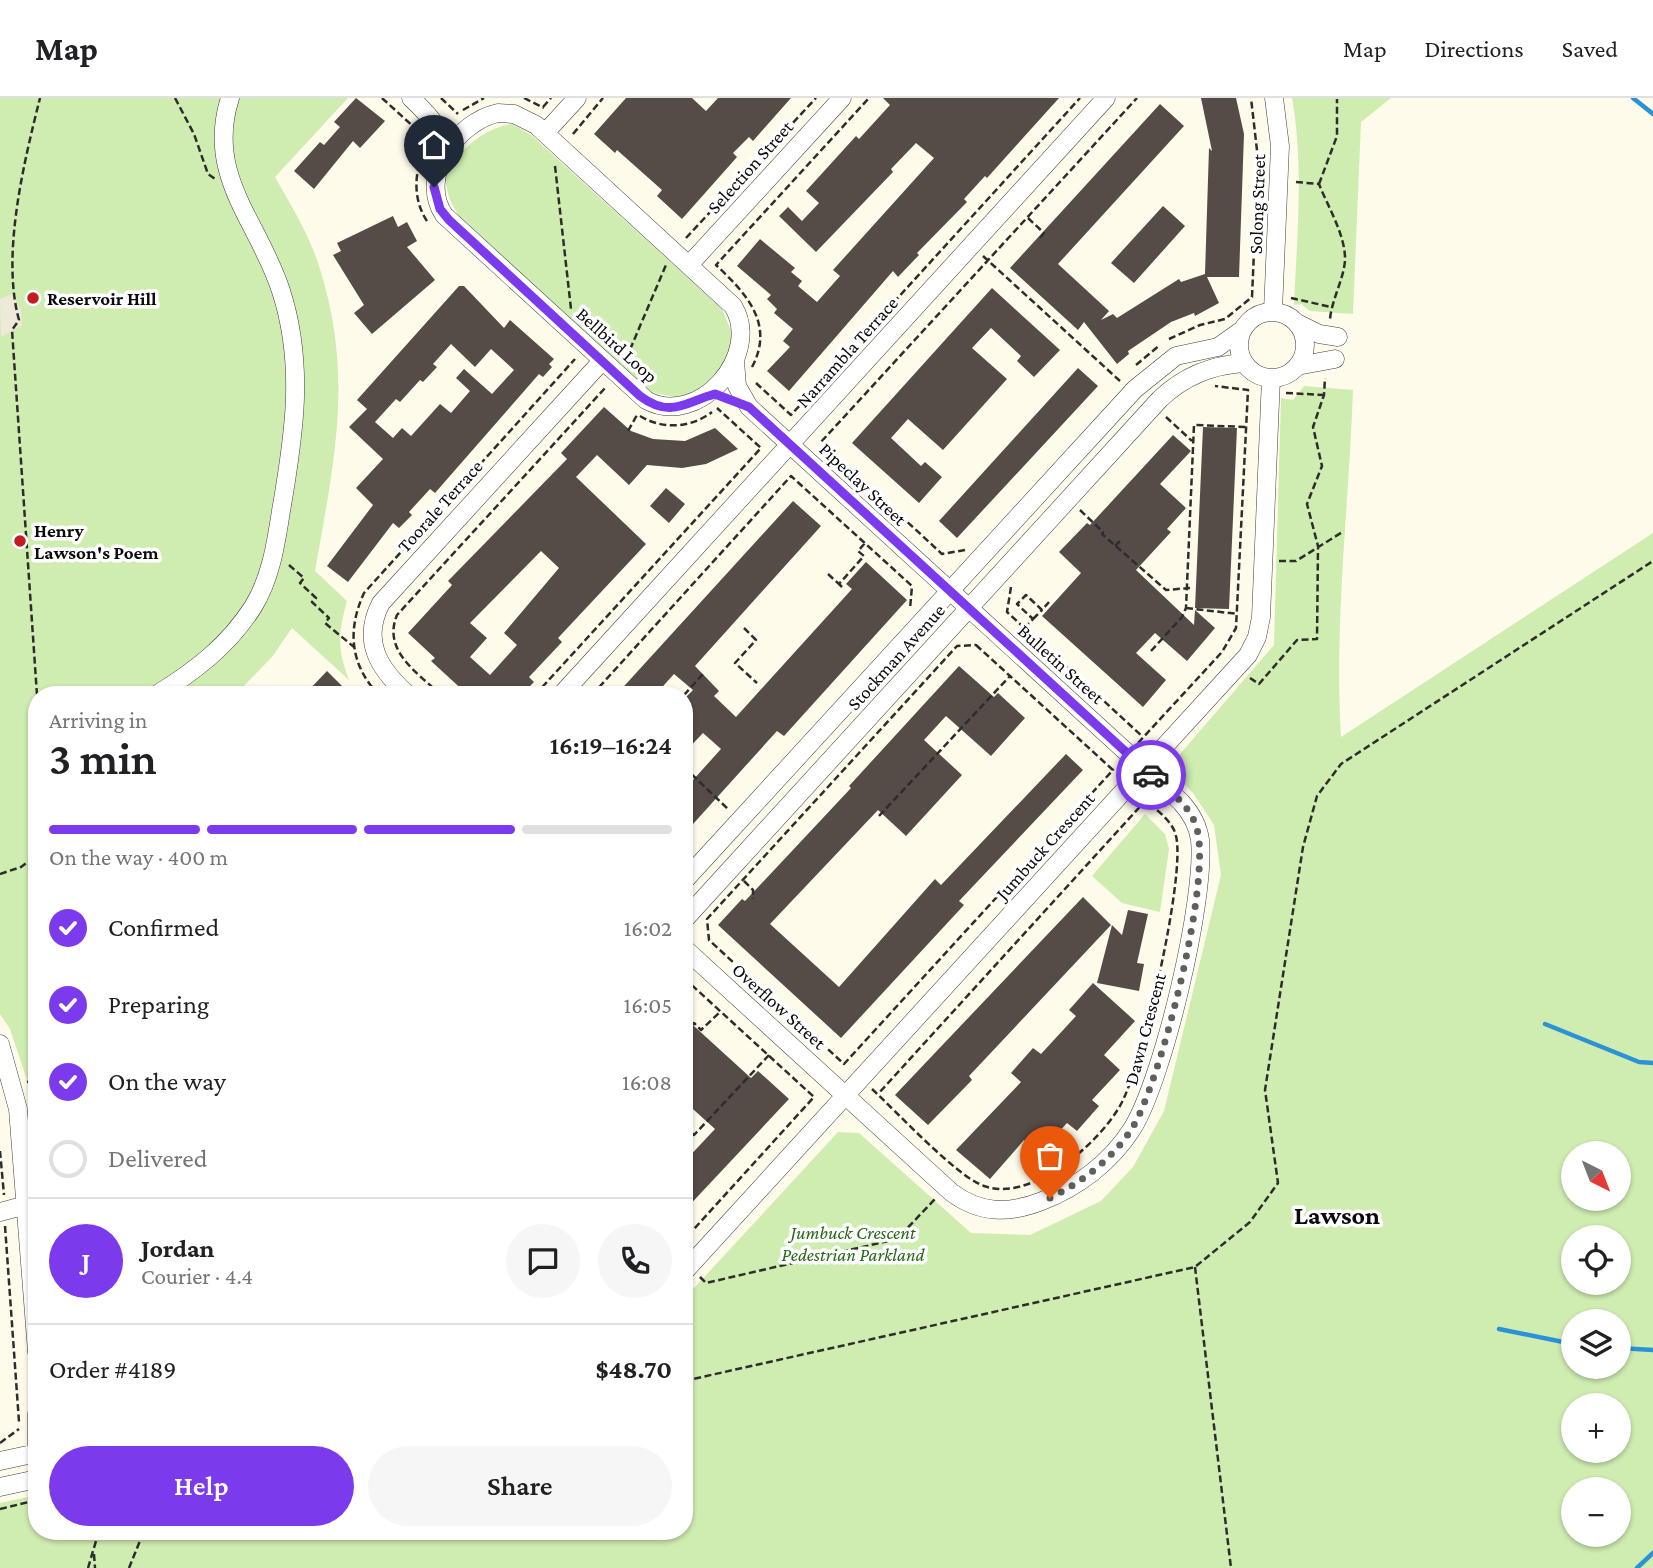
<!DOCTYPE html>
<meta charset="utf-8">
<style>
body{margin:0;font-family:"Crimson Pro",serif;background:#f6f6f6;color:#202124;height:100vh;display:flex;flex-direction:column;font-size:26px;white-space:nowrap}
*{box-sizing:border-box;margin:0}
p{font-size:23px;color:#757577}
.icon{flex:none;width:38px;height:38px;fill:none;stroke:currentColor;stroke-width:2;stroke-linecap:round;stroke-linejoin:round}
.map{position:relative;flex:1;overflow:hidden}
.sheet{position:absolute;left:28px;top:588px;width:665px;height:854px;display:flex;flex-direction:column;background:#fff;border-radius:28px;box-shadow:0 2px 5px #0004}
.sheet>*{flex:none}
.needle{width:46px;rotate:138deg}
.fabs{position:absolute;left:1561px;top:1043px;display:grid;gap:14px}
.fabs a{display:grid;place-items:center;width:70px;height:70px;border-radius:50%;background:#fff;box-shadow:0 2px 5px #0004;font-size:35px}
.pin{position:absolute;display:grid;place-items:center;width:60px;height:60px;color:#fff;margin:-72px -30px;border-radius:50% 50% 50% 0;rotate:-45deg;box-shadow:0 0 7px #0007}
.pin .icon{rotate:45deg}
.courier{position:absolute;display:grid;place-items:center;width:70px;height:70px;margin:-35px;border:5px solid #7c3aed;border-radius:50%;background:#fff;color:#222;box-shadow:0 2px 9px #0007}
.summary em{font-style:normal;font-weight:600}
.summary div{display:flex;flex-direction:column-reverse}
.summary{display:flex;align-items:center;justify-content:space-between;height:119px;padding:0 21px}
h1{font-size:46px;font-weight:600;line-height:52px}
.bar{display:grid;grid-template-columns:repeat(4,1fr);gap:10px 7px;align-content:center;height:84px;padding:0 21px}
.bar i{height:9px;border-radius:5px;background:#e0e0e0}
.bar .current{background:#7c3aed}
.bar p{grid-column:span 4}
.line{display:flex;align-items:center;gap:18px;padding:0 21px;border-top:2px solid #e0e0e0}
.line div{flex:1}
.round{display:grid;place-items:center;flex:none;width:74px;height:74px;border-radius:37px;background:#f6f6f6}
ol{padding:0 21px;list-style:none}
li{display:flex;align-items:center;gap:21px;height:77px}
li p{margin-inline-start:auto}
li .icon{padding:7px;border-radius:50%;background:#7c3aed;color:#fff;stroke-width:4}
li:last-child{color:#757577}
li i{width:38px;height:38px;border:4px solid #e0e0e0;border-radius:50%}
.button{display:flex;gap:14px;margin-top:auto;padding:14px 21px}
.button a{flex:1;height:80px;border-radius:42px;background:#7c3aed;color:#fff;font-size:28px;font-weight:600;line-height:80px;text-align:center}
.button a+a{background:#f6f6f6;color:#202124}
header{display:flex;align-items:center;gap:42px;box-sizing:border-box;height:98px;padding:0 35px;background:#fff;border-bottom:2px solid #e0e0e0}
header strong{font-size:33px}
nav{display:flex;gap:38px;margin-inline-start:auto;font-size:24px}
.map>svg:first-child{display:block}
.green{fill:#cfecb1;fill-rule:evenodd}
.plaza{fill:#efe9d9}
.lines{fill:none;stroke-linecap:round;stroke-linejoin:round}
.stream{stroke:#2c92d7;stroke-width:4.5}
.building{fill:#554c47;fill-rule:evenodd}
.minor-casing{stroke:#3e3e3e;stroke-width:19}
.path{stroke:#2d2d2d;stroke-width:2.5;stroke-dasharray:7 3.5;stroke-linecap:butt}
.minor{stroke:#fff;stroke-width:18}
.done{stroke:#605f59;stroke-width:7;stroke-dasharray:0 12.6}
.route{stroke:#7c3aed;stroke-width:9}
.poi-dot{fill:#c41a22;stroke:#fff;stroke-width:2.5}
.labels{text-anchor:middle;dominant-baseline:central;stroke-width:7;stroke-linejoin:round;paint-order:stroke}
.street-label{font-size:19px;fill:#0b0b0b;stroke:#fff}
.poi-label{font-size:19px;font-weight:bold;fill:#0b0b0b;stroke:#fff;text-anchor:start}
.park-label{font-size:19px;font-style:italic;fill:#286718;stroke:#fff}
.district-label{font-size:26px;font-weight:bold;fill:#0b0b0b;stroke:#fff}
</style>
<header>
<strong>Map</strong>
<nav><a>Map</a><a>Directions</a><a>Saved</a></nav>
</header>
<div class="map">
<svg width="1653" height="1470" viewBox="0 0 1653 1470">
<rect width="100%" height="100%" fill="#fffbea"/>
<path class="green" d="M 0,0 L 348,0 L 275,79 C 292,109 310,138 320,171 C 354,280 334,364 315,473 L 347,503 C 338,536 337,550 349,582 L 292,530 L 272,559 L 235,597 L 37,597 L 37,1012 L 10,931 L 0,916 Z
M 1292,0 L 1391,0 L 1361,24 L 1353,216 L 1310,213 L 1301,206 L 1294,207 C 1297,138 1304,68 1292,0 Z
M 512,26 L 531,37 L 722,211 L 734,239 L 729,264 L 704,293 L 679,300 L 651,294 L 473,135 C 455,115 446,101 445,74 C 464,50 482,31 512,26 Z
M 1304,288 L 1353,292 C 1349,407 1334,523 1341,639 L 1653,435 L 1653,1470 L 0,1470 L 0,1405 L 37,1397 L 37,1433 L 684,1433 L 684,1201 L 838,1034 L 859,1035 L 971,1135 L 1030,1137 L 1101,1103 L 1133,1069 L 1164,1013 L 1221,777 L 1214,727 L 1193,695 L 1174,676 L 1180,656 L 1274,547 L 1281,300 L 1293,302 ZM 1573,1055 L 1619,1055 L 1619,1101 L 1573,1101 ZM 1573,1139 L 1619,1139 L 1619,1185 L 1573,1185 ZM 1573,1223 L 1619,1223 L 1619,1269 L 1573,1269 ZM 1573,1307 L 1619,1307 L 1619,1353 L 1573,1353 ZM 1573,1391 L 1619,1391 L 1619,1437 L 1573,1437 Z
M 1145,716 L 1165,736 L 1169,751 L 1160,814 L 1122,805 L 1092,778 Z"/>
<path class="plaza" d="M 12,196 L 21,212 L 22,227 L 1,239 L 0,201 Z"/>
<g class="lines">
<path class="stream" d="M 1633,0 L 1653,16
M 1545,926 L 1639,964 L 1653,965
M 1499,1231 L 1573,1246
M 1619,1250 L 1653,1252
M 1637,1470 L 1653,1455"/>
</g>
<path class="building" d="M 356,0 L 385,23 L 360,50 L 353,43 L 314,91 L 294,73 L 320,44 L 324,47 L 340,29 L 334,24 Z
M 626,0 L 692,0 L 706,13 L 718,0 L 791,0 L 753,43 L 749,39 L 733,55 L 737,59 L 682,121 L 657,98 L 662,92 L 617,52 L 615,55 L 594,36 Z
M 883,0 L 1059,0 L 987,80 L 985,78 L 964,101 L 967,104 L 917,155 L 919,157 L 898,179 L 893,173 L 789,293 L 767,273 L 790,249 L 783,243 L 793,231 L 774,215 L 777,211 L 767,201 L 771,197 L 737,168 L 760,141 L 795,170 L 791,174 L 802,183 L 798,188 L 817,204 L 840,178 L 833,172 L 934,60 L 916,45 L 891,71 L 893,74 L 816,154 L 779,118 L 788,109 L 802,123 L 819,105 L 806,93 L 856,38 L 859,41 L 890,7 Z
M 1201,0 L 1236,0 L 1244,36 L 1239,179 L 1207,179 L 1219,205 L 1195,218 L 1194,215 L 1171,224 L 1128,253 L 1129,256 L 1117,266 L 1084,224 L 1078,232 L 1010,170 L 1160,6 L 1184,28 L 1058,166 L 1109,213 L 1101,222 L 1113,216 L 1117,220 L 1179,181 L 1181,184 L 1205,176 L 1209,50 L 1212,53 Z
M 1163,108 L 1185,128 L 1134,185 L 1111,165 Z
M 393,118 L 398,129 L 407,124 L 417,143 L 407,149 L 435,182 L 372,236 L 354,215 L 364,207 L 333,157 L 341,153 L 337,145 Z
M 459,188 L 464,188 L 504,230 L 510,222 L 554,261 L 549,266 L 552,269 L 543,279 L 539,276 L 435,395 L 430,391 L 409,414 L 412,417 L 399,430 L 393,425 L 348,484 L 327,468 L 373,407 L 356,390 L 383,361 L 349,329 L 367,311 L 357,302 ZM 451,246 L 475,269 L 491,251 L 514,272 L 492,296 L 464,271 L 456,280 L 470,293 L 451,315 L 440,306 L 411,338 L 402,330 L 393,340 L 375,324 L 396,301 L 400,304 L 420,282 L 423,284 L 437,269 L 433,266 Z
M 992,190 L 1060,252 L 1034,279 L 1017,263 L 1021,258 L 991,230 L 972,250 L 1007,281 L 943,352 L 908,321 L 891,340 L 921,368 L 925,364 L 942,379 L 919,405 L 852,345 Z
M 1078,270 L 1098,288 L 957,440 L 939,423 Z
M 604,309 L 631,333 L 653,341 L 685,343 L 715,330 L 738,351 L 706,366 L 682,370 L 647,367 L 629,387 L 597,357 L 576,379 L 646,446 L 558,540 L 562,544 L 529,579 L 534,584 L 521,597 L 468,597 L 431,563 L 435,560 L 408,535 L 452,487 L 448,483 L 567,361 L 561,355 ZM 541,453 L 559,470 L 504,535 L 517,547 L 490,577 L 470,559 L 487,540 L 470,525 Z
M 1203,329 L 1237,330 L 1229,511 L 1195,510 Z
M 1173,337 L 1191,353 L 1160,386 L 1186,410 L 1167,431 L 1171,434 L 1136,472 L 1194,527 L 1195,512 L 1215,530 L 1187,563 L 1155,535 L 1136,555 L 1166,582 L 1143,609 L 1042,518 L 1081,475 L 1059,454 L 1087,425 L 1090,427 Z
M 666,390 L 685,406 L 669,425 L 650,408 Z
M 793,403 L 821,428 L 695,568 L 719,593 L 714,598 L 736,619 L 852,491 L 846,486 L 866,464 L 907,502 L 784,638 L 777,633 L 684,736 L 684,692 L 721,651 L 703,635 L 684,655 L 684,601 L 693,592 L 674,576 L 655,597 L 616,597 Z
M 959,568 L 994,599 L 998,595 L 1025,620 L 991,658 L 946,618 L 924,642 L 962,677 L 906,738 L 878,712 L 770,826 L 839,889 L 935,781 L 941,787 L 1066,656 L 1083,672 L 959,803 L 964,807 L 841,940 L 718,827 L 742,801 L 745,803 L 851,690 L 849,688 Z
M 327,573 L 351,597 L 304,597 Z
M 1083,799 L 1111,827 L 969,978 L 972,982 L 928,1027 L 895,997 Z
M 1128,812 L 1148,816 L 1137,865 L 1144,866 L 1139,893 L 1097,885 L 1112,827 L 1122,837 Z
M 1093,885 L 1135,923 L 1104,957 L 1120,972 L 1092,1002 L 1099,1008 L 1077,1033 L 1067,1025 L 1038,1056 L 1024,1042 L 990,1081 L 956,1052 L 1021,984 L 1011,975 L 1033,950 L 1041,956 L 1076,918 L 1069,912 Z
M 684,919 L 751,980 L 758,973 L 789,1001 L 684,1113 L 684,1064 L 715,1031 L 684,1003 Z"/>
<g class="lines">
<defs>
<path id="minor" d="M 411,0 C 429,17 447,34 441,61
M 498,15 L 514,16 L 536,27 L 733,208 C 763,257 698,331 646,302 L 444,117 C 418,78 457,24 498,15 Z
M 545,35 L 577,0
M 689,167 L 842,0
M 1273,213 L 1280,48 L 1274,0
M1239 247a33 33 0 1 1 66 0a33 33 0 1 1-66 0Z
M 1299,226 L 1319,236 L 1338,239
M 1297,268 L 1335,261
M 156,597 C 195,573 228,548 253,509 C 271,480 276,445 281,413 C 294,338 305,267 281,193 C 259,124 205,78 230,0
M 408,597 C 379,571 361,543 381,505 L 602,263
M 561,597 L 1106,0
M 684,783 L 1135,291 L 1176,258 L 1218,249 L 1242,232
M 684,822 L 1160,301 C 1184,278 1211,267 1244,265
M 684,850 L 951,1094 C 980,1116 1009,1116 1042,1103 C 1078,1089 1111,1064 1132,1031 C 1163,982 1206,800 1200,742 C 1198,727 1191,715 1181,704 L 749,309 L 737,288 L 735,263
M 0,946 L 18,1011 L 37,1254
M 0,1114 L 26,1107
M 684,1174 L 1248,557 L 1257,539 L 1261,519 L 1271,280
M 37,1315 L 37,1355
M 0,1363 L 37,1355
M 0,1389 L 37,1381"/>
</defs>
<use href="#minor" class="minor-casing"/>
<path class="path" d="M 175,0 L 194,36 L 208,76 L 215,81
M 382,0 L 416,31
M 441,0 L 458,16
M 524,0 L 544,10
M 543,9 L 551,0
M 463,12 L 484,0
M 573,36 L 603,0
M 423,56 C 413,79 414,106 429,126
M 555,68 L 571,211
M 1296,84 L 1319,86 C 1328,109 1346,138 1345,163 C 1343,183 1332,201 1330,221
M 1319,86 L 1337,38 L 1337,1
M 1028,120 L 1044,135 L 1040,140
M 686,140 L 816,0
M 983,158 L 1120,283
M 1291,200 L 1331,209
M 1169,241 L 1200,227 L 1225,221 L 1252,199 L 1258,61 L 1251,0
M 626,261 L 666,167
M 1136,267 L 1160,247
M 752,269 C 775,226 746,195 716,167 L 869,0
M 756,285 L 791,317 L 1080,0
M 1286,295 L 1324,297
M 640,318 C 663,332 691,330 712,314
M 1166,319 L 1192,343
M 628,333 L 637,317
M 1080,412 L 1103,434 L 1102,436 L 1166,492 L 1190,490
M 1115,448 L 1122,441
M 965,452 L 942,456 L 821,344 L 1137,0
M 1279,463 L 1296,463 L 1344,433
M 289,467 L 304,480 L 300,485 L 316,500 L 312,504 L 329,520 L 325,525 L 354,549
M 828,476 L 839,486
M 842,489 L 839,486 L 864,458 L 858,453 L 865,445
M 1011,489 L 1007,514 L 1143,639
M 1186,510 L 1238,516
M 1033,521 L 1042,512
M 744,530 L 756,542 L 735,565 L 757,585
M 1024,530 L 1033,521 L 1017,506 L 1026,497 L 1042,512 L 1049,504
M 976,547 L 1113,672 L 844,966 L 709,842 L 707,821 L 957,548 Z
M 1151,553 L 1182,519 L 1186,510 L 1194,327 L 1247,329
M 1250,580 L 1259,586 L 1297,542 L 1317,541 L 1318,448 L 1307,406 L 1322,368 L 1313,329 L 1324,297 L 1325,280
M 37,597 L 12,232 L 19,222 C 1,157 24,64 40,0
M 379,597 C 350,567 347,532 364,495 L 575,261
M 441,597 C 418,575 382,553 397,517 L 606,289
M 535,597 L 761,350 L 717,310
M 592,597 L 791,378 L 912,488 L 910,511
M 684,597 L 703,576
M 1138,645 L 1222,554 L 1236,530 L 1248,292 L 1215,288
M 684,669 L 728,711
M 879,718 L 1010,578
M 0,776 L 21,769 L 37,757
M 744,783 L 753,792 L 753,801
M 684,880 L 814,999 L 684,1142
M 684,936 L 694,925 L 701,932 L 721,913
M 27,984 L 37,982
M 872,991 C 896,1013 957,1079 984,1088 C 1031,1105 1100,1045 1121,1006 C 1142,968 1186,778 1176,738 C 1173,723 1156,712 1146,702 L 878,996
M 684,1029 L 694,1037 L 769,957
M 0,1053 L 4,1097
M 5,1128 L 19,1324
M 1195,1169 L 1231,1470
M 700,1179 L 706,1185 L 897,1141 L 935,1101
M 684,1283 L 1195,1169 L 1250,1124 L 1278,1085 L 1265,992 L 1303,749 L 1317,698 L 1341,666 L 1653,463
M 0,1345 L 19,1331
M 0,1411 L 37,1402
M 94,1456 L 95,1470
M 88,1470 L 99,1433
M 129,1470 L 144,1433"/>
<use href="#minor" class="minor"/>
</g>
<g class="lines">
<path class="done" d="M 1050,1100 C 1082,1084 1111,1062 1131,1032 C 1160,988 1214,777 1196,728 C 1189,706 1167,691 1151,677"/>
<path class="route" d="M 434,89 L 440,111 L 449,122 L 640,298 C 671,321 685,304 715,296 L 749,309 L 1151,677"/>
</g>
<g class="poi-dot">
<circle cx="33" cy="200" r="7"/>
<circle cx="20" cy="443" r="7"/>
</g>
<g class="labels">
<g class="street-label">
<text transform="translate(750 69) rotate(-48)">Selection Street</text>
<text transform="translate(1257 106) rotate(-88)">Solong Street</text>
<text transform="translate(617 247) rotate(42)">Bellbird Loop</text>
<text transform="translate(847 254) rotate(-48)">Narrambla Terrace</text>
<text transform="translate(863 386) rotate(43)">Pipeclay Street</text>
<text transform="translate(440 408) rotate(-48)">Toorale Terrace</text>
<text transform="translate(896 559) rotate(-48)">Stockman Avenue</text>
<text transform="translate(1061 566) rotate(42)">Bulletin Street</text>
<text transform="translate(1045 748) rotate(-48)">Jumbuck Crescent</text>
<text transform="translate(779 908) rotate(42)">Overflow Street</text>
<text transform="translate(1145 931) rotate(-75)">Dawn Crescent</text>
</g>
<g class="poi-label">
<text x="47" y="200">Reservoir Hill</text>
<text x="34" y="432">Henry<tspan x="34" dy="22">Lawson's Poem</tspan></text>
</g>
<g class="park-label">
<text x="853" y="1134">Jumbuck Crescent<tspan x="853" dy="22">Pedestrian Parkland</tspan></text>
</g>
<g class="district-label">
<text x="1337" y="1117">Lawson</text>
</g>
</g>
</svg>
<div class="fabs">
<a><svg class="needle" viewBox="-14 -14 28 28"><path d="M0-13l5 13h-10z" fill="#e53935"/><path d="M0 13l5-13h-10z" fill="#757577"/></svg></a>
<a><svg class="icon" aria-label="locate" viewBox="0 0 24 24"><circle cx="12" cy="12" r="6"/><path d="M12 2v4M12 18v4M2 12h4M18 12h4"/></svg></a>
<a><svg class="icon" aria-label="layers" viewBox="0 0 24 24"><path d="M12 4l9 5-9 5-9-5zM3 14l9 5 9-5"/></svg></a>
<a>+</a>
<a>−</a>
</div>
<div class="pin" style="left:1050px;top:1100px;background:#ea580c"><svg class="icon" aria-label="bag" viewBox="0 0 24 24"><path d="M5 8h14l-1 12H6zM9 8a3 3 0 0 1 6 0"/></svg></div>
<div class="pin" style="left:434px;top:89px;background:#1f2937"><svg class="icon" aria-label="home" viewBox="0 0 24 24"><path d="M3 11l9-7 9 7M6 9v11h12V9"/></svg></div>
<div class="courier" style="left:1151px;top:677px"><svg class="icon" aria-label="car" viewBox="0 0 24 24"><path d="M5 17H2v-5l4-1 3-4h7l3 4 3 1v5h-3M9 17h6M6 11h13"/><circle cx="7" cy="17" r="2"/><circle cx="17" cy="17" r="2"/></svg></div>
<section class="sheet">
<div class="summary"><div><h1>3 min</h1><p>Arriving in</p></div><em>16:19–16:24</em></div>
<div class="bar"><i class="current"></i><i class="current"></i><i class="current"></i><i></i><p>On the way · 400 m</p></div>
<ol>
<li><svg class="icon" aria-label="check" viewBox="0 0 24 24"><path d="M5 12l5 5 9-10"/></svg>Confirmed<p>16:02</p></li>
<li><svg class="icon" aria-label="check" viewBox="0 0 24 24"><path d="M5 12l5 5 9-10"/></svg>Preparing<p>16:05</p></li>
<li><svg class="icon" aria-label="check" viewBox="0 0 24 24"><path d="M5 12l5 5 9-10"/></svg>On the way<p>16:08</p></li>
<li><i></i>Delivered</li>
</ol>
<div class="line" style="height:126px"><b class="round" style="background:#7c3aed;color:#fff">J</b><div><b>Jordan</b><p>Courier · 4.4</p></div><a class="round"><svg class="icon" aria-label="chat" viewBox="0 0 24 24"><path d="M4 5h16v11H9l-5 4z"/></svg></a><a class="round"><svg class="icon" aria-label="phone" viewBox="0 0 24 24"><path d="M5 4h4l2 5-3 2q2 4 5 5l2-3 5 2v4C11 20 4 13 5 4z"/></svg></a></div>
<div class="line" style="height:91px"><div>Order #4189</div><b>$48.70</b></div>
<div class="button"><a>Help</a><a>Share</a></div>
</section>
</div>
